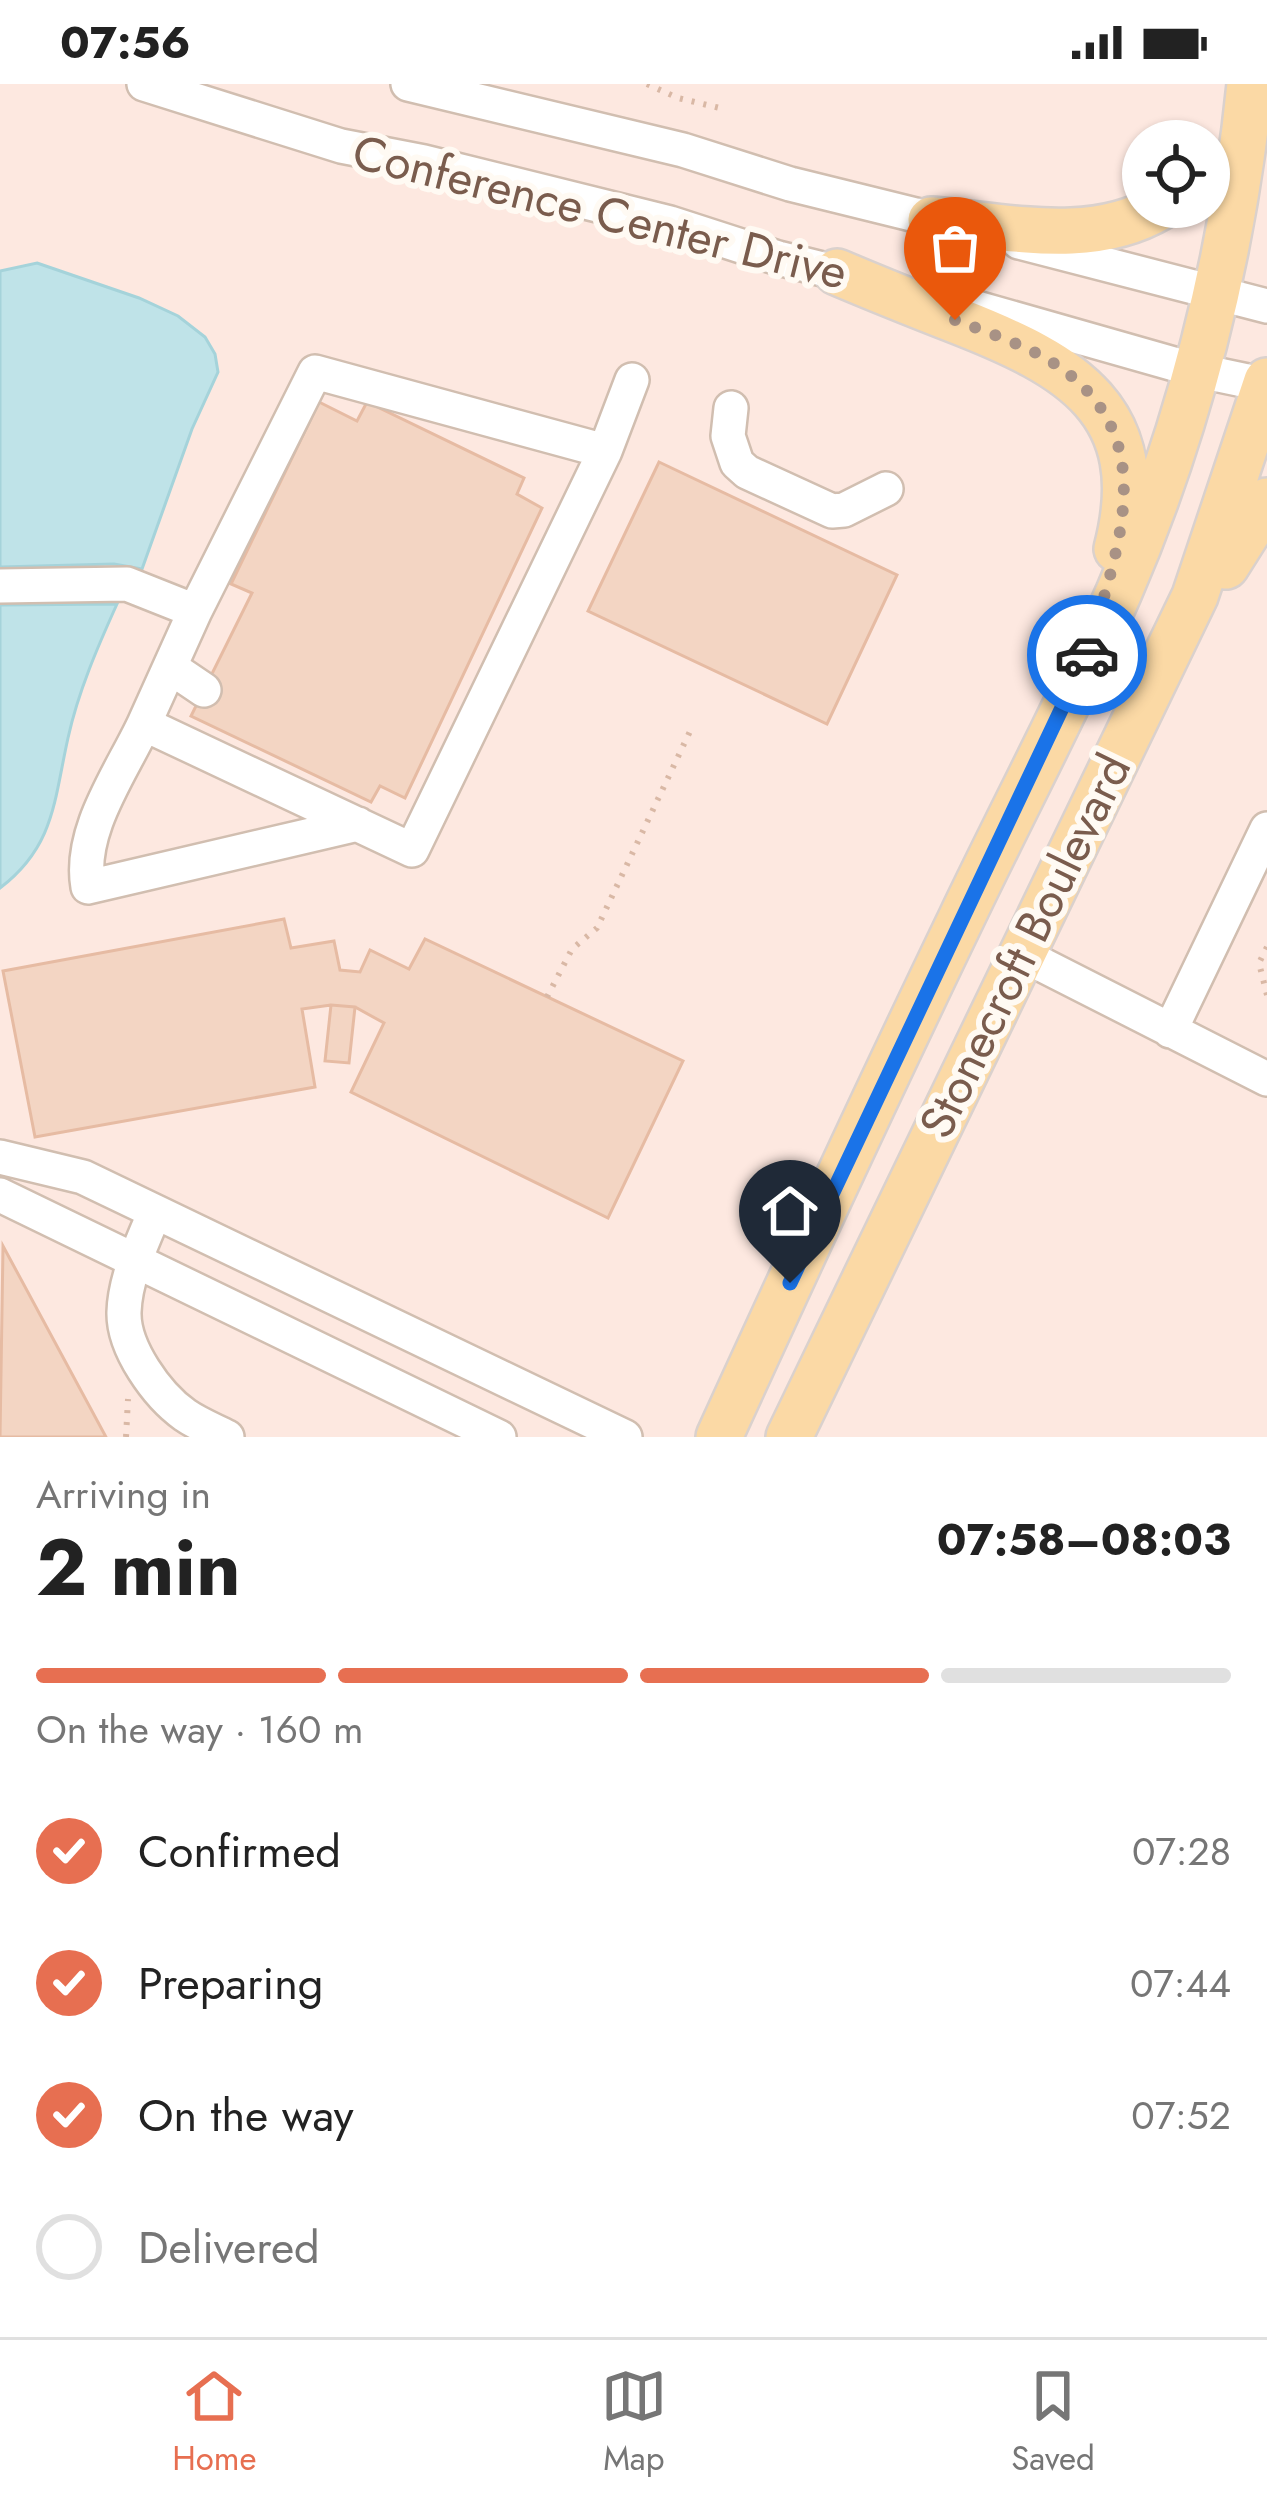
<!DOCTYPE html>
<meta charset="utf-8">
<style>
body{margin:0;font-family:Jost,sans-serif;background:#f2f2f2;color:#222;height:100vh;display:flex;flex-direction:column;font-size:45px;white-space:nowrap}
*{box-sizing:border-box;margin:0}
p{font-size:39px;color:#767676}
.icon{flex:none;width:66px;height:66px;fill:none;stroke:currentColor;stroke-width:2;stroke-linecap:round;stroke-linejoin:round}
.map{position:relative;height:1353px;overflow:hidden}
.side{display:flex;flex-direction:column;background:#fff;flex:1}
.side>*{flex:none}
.fabs{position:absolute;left:1122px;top:36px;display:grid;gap:24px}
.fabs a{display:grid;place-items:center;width:108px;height:108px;border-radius:50%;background:#fff;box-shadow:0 3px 9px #0004;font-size:60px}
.pin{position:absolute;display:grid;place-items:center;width:102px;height:102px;color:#fff;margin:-123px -51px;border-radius:50% 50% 50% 0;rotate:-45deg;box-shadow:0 0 12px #0007}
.pin .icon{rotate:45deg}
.courier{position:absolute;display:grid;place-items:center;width:120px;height:120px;margin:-60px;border:9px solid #1a73e8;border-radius:50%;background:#fff;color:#222;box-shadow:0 3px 15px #0007}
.head em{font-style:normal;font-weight:700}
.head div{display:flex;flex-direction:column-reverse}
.head{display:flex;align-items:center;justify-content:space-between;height:204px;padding:0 36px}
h1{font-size:78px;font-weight:700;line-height:90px}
.bar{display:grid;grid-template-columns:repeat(4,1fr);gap:18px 12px;align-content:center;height:144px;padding:0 36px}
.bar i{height:15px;border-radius:9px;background:#e0e0e0}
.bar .current{background:#e76f51}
.bar p{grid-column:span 4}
ol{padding:0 36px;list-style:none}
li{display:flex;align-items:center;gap:36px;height:132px}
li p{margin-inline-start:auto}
li .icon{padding:12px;border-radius:50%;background:#e76f51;color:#fff;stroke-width:4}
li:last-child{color:#767676}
li i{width:66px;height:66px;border:6px solid #e0e0e0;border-radius:50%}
.status{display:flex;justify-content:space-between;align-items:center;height:84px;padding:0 60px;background:#fff;direction:ltr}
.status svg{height:33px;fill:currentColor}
.tabs{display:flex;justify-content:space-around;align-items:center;height:168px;border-top:3px solid #e0e0e0;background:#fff;font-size:33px;color:#767676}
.tabs a{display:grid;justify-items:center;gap:6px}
.tabs .current{color:#e76f51}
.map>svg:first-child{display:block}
.commercial{fill:#fde8e0;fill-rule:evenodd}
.water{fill:#bfe3e8;stroke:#a5d3da;stroke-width:3}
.building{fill:#f3d5c3;stroke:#e6bba3;stroke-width:3}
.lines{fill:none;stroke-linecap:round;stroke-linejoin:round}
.minor-casing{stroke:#d1beb0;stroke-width:38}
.major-casing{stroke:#dad1cd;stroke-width:50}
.path{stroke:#d9b8a5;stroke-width:6;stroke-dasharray:3 9;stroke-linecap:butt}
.minor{stroke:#fff;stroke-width:33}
.major{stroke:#fbd9a5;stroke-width:45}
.done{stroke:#a89285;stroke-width:12;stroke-dasharray:0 21.6}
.route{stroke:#1a73e8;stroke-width:15}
.labels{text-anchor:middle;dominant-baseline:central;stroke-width:12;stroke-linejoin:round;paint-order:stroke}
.street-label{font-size:48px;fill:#7a5c4d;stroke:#fffaf3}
</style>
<div class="status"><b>07:56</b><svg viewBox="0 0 49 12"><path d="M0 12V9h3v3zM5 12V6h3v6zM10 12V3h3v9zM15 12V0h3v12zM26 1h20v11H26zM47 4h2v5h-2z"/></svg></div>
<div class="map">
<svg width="1267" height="1353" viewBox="0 0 1267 1353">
<rect width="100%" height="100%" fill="#fdf6ec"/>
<path class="commercial" d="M 0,0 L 1267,0 L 1267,1353 L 0,1353 ZM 1143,57 L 1209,57 L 1209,123 L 1143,123 Z"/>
<path class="water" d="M 37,179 L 139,214 L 178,232 L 205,253 L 215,270 L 218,288 L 192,345 L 142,485 L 114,480 L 0,483 L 0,187 Z
M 117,520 C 98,562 78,608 68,654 C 54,716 55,762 0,804 L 0,521 Z"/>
<path class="building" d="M 319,318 L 357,337 L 367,318 L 524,394 L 517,410 L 542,424 L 405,714 L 380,702 L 371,718 L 191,632 L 252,509 L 231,500 Z
M 659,378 L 897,491 L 827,640 L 588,527 Z
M 284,835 L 291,864 L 334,857 L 340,886 L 360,888 L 370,866 L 409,885 L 425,855 L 683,977 L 608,1134 L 351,1008 L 384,939 L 355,923 L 331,921 L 302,925 L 315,1003 L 35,1053 L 3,887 Z
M 331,921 L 355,923 L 349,979 L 325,977 Z
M 3,1162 L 106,1353 L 0,1353 Z"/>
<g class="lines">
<defs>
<path id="minor" d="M 144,0 L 341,62 L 424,78 L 670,139 L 778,174 L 859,194
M 408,0 L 683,66 L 790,100 L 952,140
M 1019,158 L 1267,222
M 956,218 L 1195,286 L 1267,301
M 731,324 L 728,352 L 737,379 L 747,388 L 832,427 L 844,426 L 886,405
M 605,367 L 632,296
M 0,502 L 127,500 L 195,527 L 144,640 L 412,766 L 605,367 L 315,288 L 195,527
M 170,583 L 204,606
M 144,640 C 121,689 78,747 88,803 L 358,740
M 1023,871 L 1267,995
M 1170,947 L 1267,745
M 0,1073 L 83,1093 L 625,1353
M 0,1111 L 499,1353
M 155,1128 C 142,1159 125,1194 124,1228 C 123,1264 157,1311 185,1331 C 198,1340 213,1346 227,1353"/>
<path id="major" d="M 931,136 C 1007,142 1091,164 1160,123
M 837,188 C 877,205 917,221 958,237 C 1070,281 1153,326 1117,465
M 1226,482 L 1267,417
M 719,1353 C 798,1180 878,1007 961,835 C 1013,726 1070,619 1119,508 C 1188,349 1233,172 1250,0
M 789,1353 L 1195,512 L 1267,297"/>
</defs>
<use href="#minor" class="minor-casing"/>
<use href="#major" class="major-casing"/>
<path class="path" d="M 647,0 L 678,14 L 724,25
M 1267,863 L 1259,879 L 1267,911
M 547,913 L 572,865 L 597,844 L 693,641
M 126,1353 L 128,1315"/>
<use href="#minor" class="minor"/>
<use href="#major" class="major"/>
</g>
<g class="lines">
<path class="done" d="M 955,236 C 991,250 1033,263 1065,287 C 1164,362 1114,473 1087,571"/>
<path class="route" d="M 790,1199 L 1087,571"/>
</g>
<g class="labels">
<g class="street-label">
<text transform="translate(600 128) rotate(14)">Conference Center Drive</text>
<text transform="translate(1025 862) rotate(-64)">Stonecroft Boulevard</text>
</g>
</g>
</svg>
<div class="fabs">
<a><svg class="icon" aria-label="locate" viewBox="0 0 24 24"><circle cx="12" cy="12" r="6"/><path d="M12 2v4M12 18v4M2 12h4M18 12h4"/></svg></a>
</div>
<div class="pin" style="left:955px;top:236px;background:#ea580c"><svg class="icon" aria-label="bag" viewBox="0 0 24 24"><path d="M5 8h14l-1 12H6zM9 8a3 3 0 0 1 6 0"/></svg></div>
<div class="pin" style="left:790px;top:1199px;background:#1f2937"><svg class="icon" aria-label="home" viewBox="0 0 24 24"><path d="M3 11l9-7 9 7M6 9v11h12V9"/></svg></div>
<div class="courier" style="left:1087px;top:571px"><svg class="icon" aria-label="car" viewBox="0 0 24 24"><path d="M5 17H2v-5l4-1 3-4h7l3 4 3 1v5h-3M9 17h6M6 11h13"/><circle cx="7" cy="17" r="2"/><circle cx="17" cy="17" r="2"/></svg></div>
</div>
<section class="side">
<div class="head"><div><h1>2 min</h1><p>Arriving in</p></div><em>07:58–08:03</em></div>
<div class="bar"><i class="current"></i><i class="current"></i><i class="current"></i><i></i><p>On the way · 160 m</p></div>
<ol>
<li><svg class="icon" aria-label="check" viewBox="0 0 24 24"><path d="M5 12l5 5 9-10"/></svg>Confirmed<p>07:28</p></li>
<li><svg class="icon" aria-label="check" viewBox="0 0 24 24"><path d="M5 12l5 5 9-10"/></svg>Preparing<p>07:44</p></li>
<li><svg class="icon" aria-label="check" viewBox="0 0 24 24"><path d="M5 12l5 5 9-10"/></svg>On the way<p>07:52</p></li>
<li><i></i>Delivered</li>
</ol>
</section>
<nav class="tabs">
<a class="current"><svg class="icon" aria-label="home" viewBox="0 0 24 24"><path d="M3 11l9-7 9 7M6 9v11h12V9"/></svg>Home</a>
<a><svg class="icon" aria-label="map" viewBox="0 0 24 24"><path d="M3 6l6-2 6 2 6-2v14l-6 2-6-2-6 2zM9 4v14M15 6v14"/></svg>Map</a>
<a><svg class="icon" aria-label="saved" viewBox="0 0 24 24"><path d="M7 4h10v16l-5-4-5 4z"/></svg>Saved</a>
</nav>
